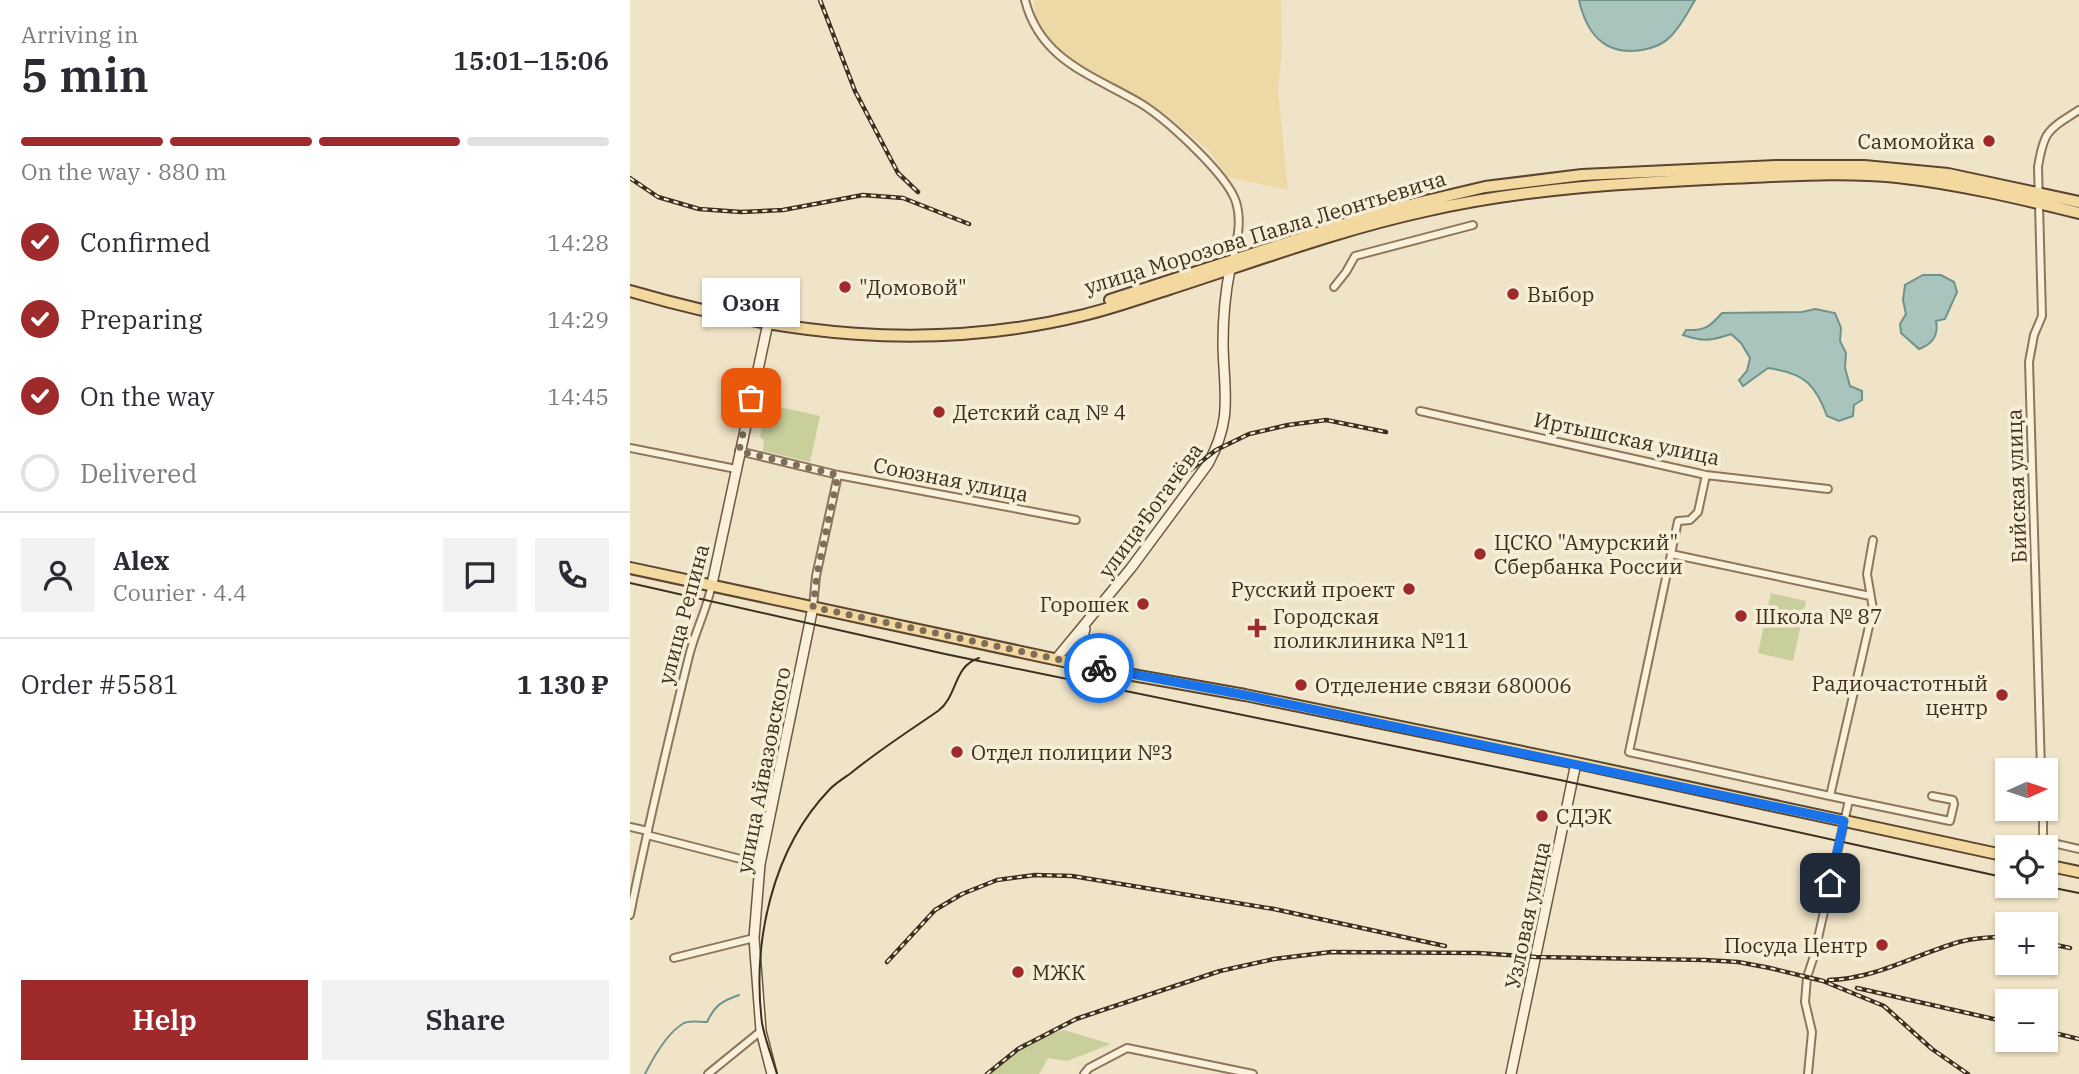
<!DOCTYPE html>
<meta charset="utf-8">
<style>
body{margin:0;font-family:"IBM Plex Serif",serif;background:#f2f2f3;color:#2b2b33;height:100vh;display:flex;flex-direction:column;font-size:26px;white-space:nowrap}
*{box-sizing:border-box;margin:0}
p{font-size:23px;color:#7c7c81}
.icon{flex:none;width:38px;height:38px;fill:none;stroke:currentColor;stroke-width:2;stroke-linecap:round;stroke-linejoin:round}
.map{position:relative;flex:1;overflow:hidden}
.panel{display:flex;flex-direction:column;background:#fff;width:630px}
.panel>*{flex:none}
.needle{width:46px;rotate:87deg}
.controls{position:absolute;left:1365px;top:758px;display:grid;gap:14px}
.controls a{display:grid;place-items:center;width:63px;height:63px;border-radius:0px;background:#fff;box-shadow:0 2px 5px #0004;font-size:35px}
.pin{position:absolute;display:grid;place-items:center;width:60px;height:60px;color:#fff;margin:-30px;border-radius:14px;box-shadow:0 4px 10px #0006}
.courier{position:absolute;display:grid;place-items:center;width:70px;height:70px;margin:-35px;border:5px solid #1a73e8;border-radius:50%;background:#fff;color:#222;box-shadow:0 2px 9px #0007}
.bubble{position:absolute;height:49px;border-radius:0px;background:#fff;box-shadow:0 2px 5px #0004;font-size:23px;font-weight:600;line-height:49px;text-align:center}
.head em{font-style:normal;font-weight:600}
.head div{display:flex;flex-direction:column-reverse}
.head{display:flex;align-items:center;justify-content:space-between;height:119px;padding:0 21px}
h1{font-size:46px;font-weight:600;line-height:52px}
.bar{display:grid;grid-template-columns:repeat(4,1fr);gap:10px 7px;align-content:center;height:84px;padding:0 21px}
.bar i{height:9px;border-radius:5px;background:#e1e1e2}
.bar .on{background:#9e2a2b}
.bar p{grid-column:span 4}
.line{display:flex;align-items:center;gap:18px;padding:0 21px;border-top:2px solid #e1e1e2}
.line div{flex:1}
.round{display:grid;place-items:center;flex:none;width:74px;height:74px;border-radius:0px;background:#f2f2f3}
ol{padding:0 21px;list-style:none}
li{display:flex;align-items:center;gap:21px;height:77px}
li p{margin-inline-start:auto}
li .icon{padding:7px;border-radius:50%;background:#9e2a2b;color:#fff;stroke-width:4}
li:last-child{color:#7c7c81}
li i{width:38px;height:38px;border:4px solid #e1e1e2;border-radius:50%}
.primary-button{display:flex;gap:14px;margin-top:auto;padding:14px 21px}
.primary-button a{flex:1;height:80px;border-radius:0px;background:#9e2a2b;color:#fff;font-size:28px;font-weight:600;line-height:80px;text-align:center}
.primary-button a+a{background:#f2f2f3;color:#2b2b33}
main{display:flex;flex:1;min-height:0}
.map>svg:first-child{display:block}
.green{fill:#c9cf9b}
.sand{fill:#ecd9a5}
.water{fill:#a9c4bc;stroke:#6f938a;stroke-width:2}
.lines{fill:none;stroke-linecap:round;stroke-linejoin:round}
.stream{stroke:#6f938a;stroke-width:2}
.street-casing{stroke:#8d765c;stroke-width:10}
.secondary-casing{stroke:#6f573f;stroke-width:12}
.primary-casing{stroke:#5b4430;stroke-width:14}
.street{stroke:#faf1dc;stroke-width:6}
.secondary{stroke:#faf1dc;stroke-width:9}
.primary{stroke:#f3d9a0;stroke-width:10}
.tram{stroke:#3d2e20;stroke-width:2}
.rail-casing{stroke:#3d2e20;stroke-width:4.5}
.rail{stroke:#f7eed8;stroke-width:2;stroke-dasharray:5;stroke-linecap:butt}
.done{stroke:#7c6e5b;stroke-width:7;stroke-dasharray:0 12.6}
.route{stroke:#1a73e8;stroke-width:9}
.poi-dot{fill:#9e2a2b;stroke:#f7eed8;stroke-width:2.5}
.labels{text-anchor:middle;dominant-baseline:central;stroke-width:7;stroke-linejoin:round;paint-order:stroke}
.poi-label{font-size:21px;fill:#3d2e20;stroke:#f7eed8;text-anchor:start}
.street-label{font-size:21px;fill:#3d2e20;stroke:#f7eed8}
</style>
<main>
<section class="panel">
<div class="head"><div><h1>5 min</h1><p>Arriving in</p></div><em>15:01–15:06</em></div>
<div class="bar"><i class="on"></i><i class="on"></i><i class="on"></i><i></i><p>On the way · 880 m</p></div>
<ol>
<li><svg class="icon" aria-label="check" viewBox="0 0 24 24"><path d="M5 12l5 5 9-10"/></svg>Confirmed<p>14:28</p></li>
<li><svg class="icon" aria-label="check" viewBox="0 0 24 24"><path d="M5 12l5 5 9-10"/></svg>Preparing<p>14:29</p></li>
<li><svg class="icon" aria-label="check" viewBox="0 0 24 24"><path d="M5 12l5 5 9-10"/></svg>On the way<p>14:45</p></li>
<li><i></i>Delivered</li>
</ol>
<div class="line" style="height:126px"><a class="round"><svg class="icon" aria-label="person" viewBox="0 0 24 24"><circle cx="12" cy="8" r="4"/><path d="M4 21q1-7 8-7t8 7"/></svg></a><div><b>Alex</b><p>Courier · 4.4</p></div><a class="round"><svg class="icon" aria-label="chat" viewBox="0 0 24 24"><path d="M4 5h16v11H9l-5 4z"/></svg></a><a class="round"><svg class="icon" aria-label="phone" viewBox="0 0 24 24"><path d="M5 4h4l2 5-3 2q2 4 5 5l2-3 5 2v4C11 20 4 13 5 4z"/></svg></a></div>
<div class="line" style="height:91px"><div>Order #5581</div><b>1 130 ₽</b></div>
<div class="primary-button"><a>Help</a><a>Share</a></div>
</section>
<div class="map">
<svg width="1449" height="1074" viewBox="0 0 1449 1074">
<rect width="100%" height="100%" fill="#f0e4c8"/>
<path class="green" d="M 137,404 L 190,416 L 180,462 L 133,451 L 134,440 L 130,437 Z
M 1141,593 L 1176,601 L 1163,661 L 1128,653 Z
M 434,1030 L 481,1044 L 437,1061 L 418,1058 L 409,1074 L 356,1074 L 392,1043 Z"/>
<path class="sand" d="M 404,0 L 651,0 L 652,49 L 648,90 L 658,190 L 598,177 L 579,151 L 533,112 L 440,59 L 415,36 L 405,15 Z"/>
<path class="water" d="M 949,0 L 1065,0 C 1058,12 1051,26 1041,36 C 1033,45 1023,48 1012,50 C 975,56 957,35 949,0 Z
M 1293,275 L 1311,275 L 1324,282 L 1327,292 L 1315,319 L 1306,321 C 1309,336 1302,344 1289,349 L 1271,333 L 1270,324 L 1276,314 L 1273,300 L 1275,285 Z
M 1185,309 L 1205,313 L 1211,328 L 1210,341 L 1216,353 L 1215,368 L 1220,386 L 1232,391 L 1232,400 L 1224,405 L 1223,416 L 1209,421 L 1197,416 C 1185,383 1173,373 1138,368 L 1113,386 L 1109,380 L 1117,371 L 1120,358 L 1111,343 L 1101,334 C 1081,341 1073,342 1053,335 L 1056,330 C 1074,331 1080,327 1092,313 L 1172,312 Z"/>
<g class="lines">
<path class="stream" d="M 15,1074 C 23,1058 38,1032 54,1023 C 61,1020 70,1022 77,1022 C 85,1005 92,1001 109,995"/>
<defs>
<path id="street" d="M 395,0 C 410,60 462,75 510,103 C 535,118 597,174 606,202 C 612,221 607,240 603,260
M 704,287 L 716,272 L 725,256 L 843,225
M 790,411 L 1076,475 L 1198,489
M 0,448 L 106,469
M 109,451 L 208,475 L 446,520
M 1076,475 L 1068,512 L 1060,520 L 1048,521 L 999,752 L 1200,796
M 1041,554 L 1240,596
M 183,607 L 186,576 L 208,475
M 1411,770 L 1399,362 L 1404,335 L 1412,316 L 1408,167 C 1414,130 1418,130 1449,110
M 1219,800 L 1320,821 L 1324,804 L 1323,800 L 1302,796
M 1413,808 L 1413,847
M 0,827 L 18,831
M 17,835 L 130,864
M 1414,841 L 1449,849
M 0,915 C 17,828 38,742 59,656 C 65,632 77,609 82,584
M 44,958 L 124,938
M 78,1074 L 131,1031
M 454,1074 L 459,1068 L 497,1048 L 623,1074
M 1178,1074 L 1182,1032 L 1175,1002 L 1177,977 L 1184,956 L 1219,800 L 1200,796 L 1243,609 L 1237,574 L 1243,540"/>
<path id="secondary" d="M 82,584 L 138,323
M 455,629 L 450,647 L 452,653 L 475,668
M 426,659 L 501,568 L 578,464 C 603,418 594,394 593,344 C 593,319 595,294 600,269
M 142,1074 L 131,1031 L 124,938 L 130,864 L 183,607
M 881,1074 L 946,763"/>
<path id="primary" d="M 0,291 C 151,335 299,353 454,315 C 483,308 511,298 539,289 C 623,262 708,230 795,211 C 895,188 995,183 1097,178 C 1153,176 1211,171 1267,177 C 1329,184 1389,198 1449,213
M 480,300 L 758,210 L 855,187 L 952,175 L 1146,166 L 1234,166 L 1318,174 L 1449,202
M 0,568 L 480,671 L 615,695 L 946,763 L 1377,856
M 1416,865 L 1449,872"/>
</defs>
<use href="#street" class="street-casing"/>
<use href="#secondary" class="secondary-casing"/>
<use href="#primary" class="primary-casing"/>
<use href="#street" class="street"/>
<use href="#secondary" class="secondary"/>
<use href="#primary" class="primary"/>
<path class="tram" d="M 0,583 L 315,654 L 930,780 L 1377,878
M 1414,886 L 1449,893
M 147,1074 C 142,1057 135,1040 132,1023 C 122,942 142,849 200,789 C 206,783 214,778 221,773 C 249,750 279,731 308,711 C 328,696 323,666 349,658"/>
<defs>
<path id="rail" d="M 190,0 L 225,91 L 268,173 L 288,192
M 0,178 L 28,197 L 69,209 L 111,212 L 153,210 L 233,195 L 273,198 L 339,224
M 545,482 L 586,450 L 619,434 L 658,425 L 696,420 L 756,432
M 483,570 L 514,518 L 550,476
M 1416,943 L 1440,948
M 257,962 L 305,910 L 332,894 L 367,880 L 405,875 L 442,876 L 644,909 L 815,946
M 1199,980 C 1245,979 1284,955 1329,942 C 1344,938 1361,937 1377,937
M 1227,988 L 1377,1022
M 1416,1031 L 1449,1039
M 357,1074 L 388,1049 L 446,1019 L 590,971 L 644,959 L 701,952 L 848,953 L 906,957 L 1075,960 L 1108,962 L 1140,968 L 1193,981 L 1254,1006 L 1302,1049 L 1338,1074"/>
</defs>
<use href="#rail" class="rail-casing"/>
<use href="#rail" class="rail"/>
</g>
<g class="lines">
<path class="done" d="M 121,398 L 109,451 L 208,475 L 187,574 L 183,607 L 469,668"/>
<path class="route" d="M 469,668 L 615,695 L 1214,821 L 1200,883"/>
</g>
<g class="poi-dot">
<circle cx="1359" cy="141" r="7"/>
<circle cx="215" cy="287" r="7"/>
<circle cx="883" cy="294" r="7"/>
<circle cx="309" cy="412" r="7"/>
<circle cx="850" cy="554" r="7"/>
<circle cx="779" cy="589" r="7"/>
<circle cx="513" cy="604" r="7"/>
<circle cx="1111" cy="616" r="7"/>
<path d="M623.5 617.5h7v7h7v7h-7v7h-7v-7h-7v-7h7z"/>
<circle cx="671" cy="685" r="7"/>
<circle cx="1372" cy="695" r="7"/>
<circle cx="327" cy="752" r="7"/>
<circle cx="912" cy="816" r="7"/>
<circle cx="1252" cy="945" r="7"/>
<circle cx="388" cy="972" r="7"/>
</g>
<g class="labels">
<g class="poi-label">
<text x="1345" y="141" text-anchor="end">Самомойка</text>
<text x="229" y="287">"Домовой"</text>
<text x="897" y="294">Выбор</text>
<text x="323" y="412">Детский сад № 4</text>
<text x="864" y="542">ЦСКО "Амурский"<tspan x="864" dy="24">Сбербанка России</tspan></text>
<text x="765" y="589" text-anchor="end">Русский проект</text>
<text x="499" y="604" text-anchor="end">Горошек</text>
<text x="643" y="616">Городская<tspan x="643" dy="24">поликлиника №11</tspan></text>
<text x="1125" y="616">Школа № 87</text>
<text x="1358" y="683" text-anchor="end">Радиочастотный<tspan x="1358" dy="24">центр</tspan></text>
<text x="685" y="685">Отделение связи 680006</text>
<text x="341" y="752">Отдел полиции №3</text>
<text x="926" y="816">СДЭК</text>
<text x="1238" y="945" text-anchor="end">Посуда Центр</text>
<text x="402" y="972">МЖК</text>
</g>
<g class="street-label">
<text transform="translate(635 232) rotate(-17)">улица Морозова Павла Леонтьевича</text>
<text transform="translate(997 438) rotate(12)">Иртышская улица</text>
<text transform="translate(321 479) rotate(11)">Союзная улица</text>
<text transform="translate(1386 486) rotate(-92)">Бийская улица</text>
<text transform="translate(520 510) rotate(-54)">улица Богачёва</text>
<text transform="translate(53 614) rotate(-75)">улица Репина</text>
<text transform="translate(133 770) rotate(-79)">улица Айвазовского</text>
<text transform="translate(897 915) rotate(-78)">Узловая улица</text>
</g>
</g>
</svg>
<div class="controls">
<a><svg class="needle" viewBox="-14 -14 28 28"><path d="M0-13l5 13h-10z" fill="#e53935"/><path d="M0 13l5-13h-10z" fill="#7c7c81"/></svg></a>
<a><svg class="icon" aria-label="locate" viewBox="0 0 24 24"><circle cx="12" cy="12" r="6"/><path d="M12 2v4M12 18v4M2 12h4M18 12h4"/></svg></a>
<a>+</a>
<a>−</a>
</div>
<div class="pin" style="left:121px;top:398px;background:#ea580c"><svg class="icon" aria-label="bag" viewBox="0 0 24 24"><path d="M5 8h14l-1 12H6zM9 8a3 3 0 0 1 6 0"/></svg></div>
<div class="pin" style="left:1200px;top:883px;background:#1f2937"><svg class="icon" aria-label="home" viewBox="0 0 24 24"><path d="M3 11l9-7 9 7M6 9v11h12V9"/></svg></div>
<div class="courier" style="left:469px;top:668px"><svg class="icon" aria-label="bike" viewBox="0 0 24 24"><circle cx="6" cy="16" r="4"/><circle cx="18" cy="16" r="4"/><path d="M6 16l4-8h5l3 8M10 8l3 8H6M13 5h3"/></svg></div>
<div class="bubble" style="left:72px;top:278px;width:98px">Озон</div>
</div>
</main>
